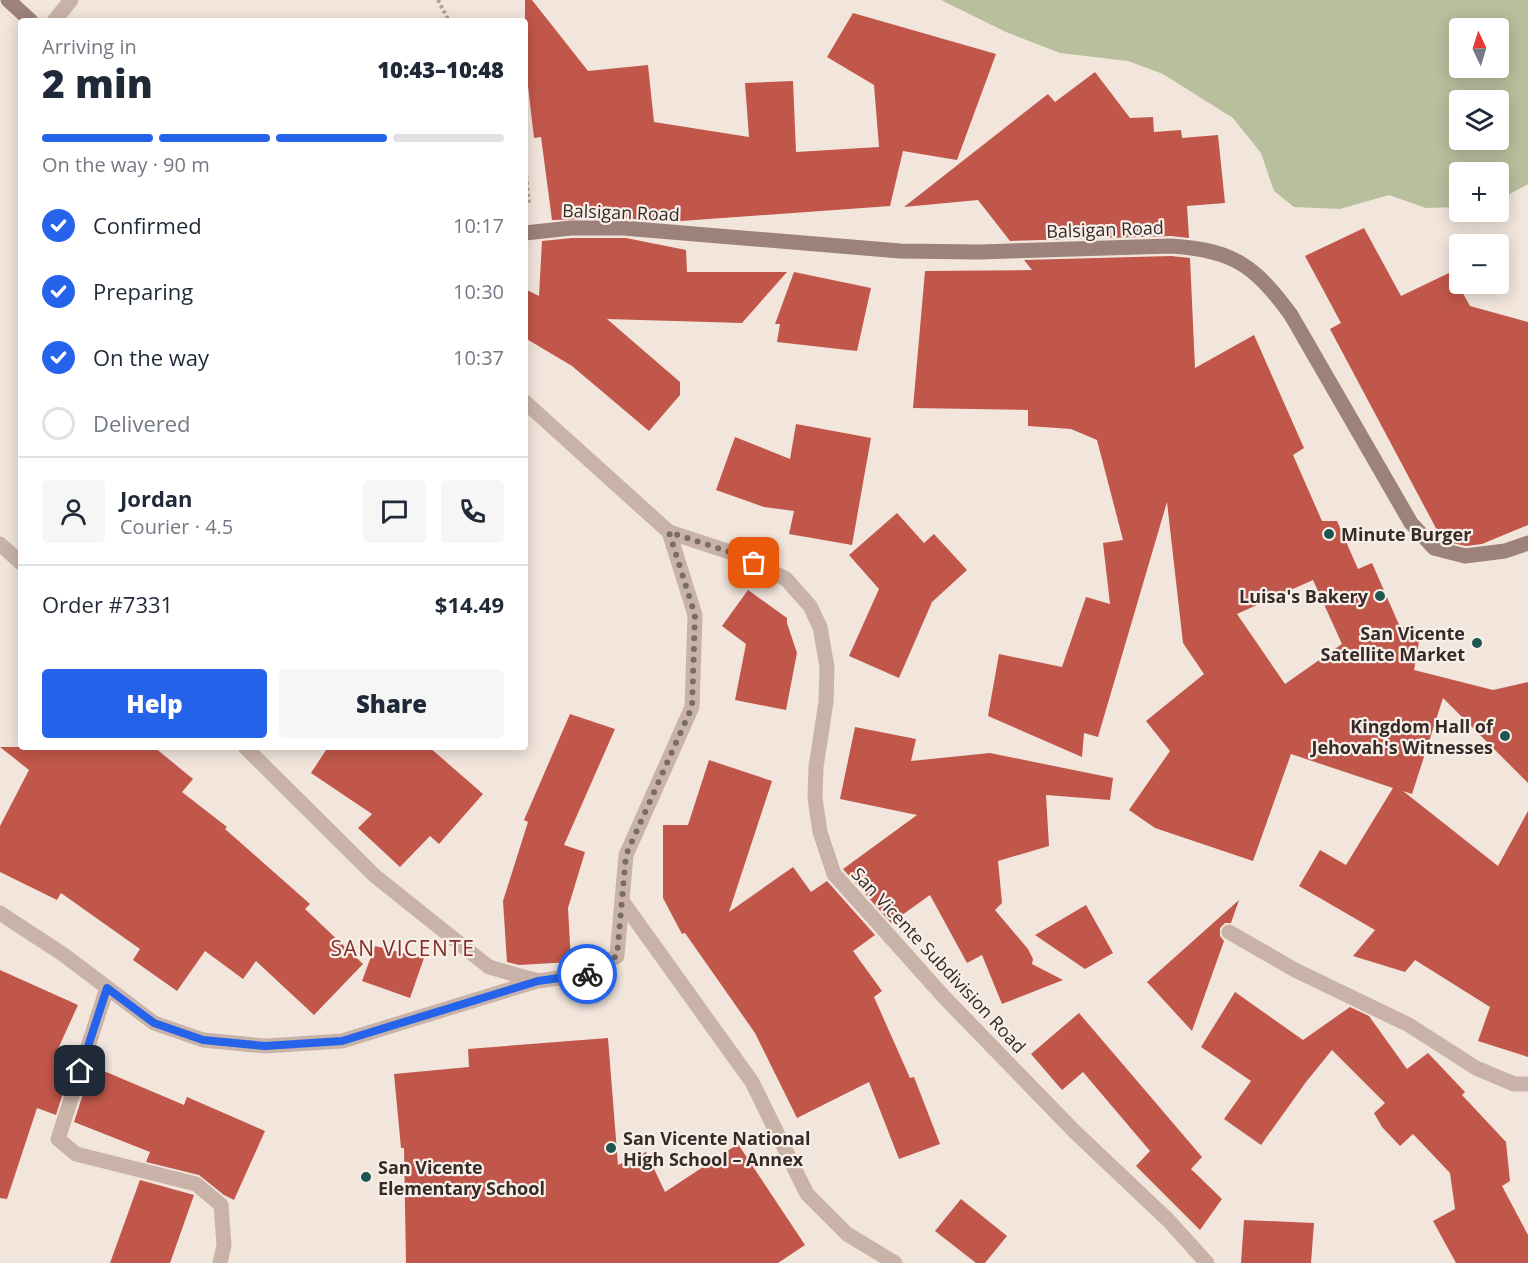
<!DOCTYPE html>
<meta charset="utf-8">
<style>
body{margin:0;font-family:"Open Sans",sans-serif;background:#f6f6f7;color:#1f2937;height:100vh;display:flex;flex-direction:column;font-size:22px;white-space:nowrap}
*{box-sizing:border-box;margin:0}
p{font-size:20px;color:#747a83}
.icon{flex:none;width:33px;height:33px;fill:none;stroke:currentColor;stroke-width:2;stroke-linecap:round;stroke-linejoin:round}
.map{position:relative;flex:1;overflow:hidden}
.side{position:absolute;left:18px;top:18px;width:510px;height:732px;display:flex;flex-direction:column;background:#fff;border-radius:6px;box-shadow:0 3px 15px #0003}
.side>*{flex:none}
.needle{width:39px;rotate:356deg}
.controls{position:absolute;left:1449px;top:18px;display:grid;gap:12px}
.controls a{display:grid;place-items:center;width:60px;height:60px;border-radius:6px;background:#fff;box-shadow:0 3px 15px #0003;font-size:30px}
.pin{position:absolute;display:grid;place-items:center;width:51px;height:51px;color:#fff;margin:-26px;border-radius:12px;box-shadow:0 3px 9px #0006}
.courier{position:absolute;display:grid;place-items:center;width:60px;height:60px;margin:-30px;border:4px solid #2563eb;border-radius:50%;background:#fff;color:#222;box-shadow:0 2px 8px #0007}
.headline em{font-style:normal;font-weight:800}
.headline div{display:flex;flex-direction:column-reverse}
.headline{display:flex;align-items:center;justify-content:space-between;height:102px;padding:0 24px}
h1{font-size:39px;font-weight:800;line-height:45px}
.bar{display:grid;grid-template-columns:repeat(4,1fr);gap:9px 6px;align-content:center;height:72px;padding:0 24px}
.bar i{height:8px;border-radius:4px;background:#e0e1e3}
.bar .on{background:#2563eb}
.bar p{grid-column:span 4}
.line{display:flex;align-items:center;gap:15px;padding:0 24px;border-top:2px solid #e0e1e3}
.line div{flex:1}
.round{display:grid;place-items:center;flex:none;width:63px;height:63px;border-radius:6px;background:#f6f6f7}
ol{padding:0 24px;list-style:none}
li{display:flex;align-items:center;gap:18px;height:66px}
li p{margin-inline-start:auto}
li .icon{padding:6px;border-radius:50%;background:#2563eb;color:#fff;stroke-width:4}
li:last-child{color:#747a83}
li i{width:33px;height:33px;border:3px solid #e0e1e3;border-radius:50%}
.action{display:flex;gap:12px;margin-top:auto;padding:12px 24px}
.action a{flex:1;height:69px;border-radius:6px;background:#2563eb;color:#fff;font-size:24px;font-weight:800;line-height:69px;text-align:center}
.action a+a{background:#f6f6f7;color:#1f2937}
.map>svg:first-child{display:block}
.green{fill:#b8bf9d;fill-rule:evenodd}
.building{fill:#c1574b;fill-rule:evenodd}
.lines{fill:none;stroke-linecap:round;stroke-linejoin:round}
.path{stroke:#b49d93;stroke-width:4;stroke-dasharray:3 3;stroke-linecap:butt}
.lane{stroke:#c9b3a9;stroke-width:15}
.street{stroke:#c9b3a9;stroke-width:15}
.secondary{stroke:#9c827a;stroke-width:15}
.done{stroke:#776c67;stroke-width:6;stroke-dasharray:0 10.8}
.route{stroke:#2563eb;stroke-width:8}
.poi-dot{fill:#205652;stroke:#f9efe9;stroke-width:2}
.labels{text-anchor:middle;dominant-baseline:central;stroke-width:4.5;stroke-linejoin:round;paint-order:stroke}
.street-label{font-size:18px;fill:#362b28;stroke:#f9efe9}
.poi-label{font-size:18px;font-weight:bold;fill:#362b28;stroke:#f9efe9;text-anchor:start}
.quarter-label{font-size:21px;letter-spacing:1.5px;fill:#822e25;stroke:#f9efe9}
</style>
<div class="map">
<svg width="1528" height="1263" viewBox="0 0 1528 1263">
<rect width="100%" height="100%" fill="#f1e5dc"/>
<path class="green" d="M 941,0 L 1528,0 L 1528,184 L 1499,200 L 1498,172 L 1460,172 L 1459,207 L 1426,208 L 1389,195 L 1340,209 L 1294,207 L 1274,191 L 1261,153 L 1233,118 L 1163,74 L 1128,61 L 1060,53 L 1006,32 ZM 1460,28 L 1498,28 L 1498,68 L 1460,68 ZM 1460,100 L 1498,100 L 1498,140 L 1460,140 Z"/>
<path class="building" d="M 525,0 L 532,0 L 588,71 L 648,65 L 654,122 L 749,137 L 745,83 L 793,81 L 796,152 L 879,147 L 874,85 L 827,57 L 853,13 L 996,54 L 957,160 L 903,151 L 890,206 L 667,222 L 623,218 L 552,220 L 541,137 L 534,138 L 525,60 Z
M 1095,72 L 1130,118 L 1153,117 L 1154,132 L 1181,130 L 1182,138 L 1218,135 L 1225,203 L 1187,206 L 1189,238 L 1171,236 L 1010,241 L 978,200 L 904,207 L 1048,94 L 1055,102 Z
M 1364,228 L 1401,296 L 1451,272 L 1470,306 L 1528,322 L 1528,525 L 1482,544 L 1466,546 L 1448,542 L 1438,532 L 1330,329 L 1341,323 L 1305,256 Z
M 572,238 L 626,238 L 686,250 L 687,272 L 787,272 L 742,323 L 607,319 L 680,382 L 680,395 L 649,431 L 572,366 L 525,338 L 525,289 L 539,296 L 542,241 Z
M 1171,256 L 1190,258 L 1195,368 L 1254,335 L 1304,448 L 1293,455 L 1322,521 L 1337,521 L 1358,569 L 1372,563 L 1400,627 L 1421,630 L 1414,670 L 1493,690 L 1528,682 L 1528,783 L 1443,698 L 1412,794 L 1403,791 L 1498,866 L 1528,811 L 1528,1057 L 1478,1041 L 1490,1007 L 1415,960 L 1405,972 L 1353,956 L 1375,930 L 1299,886 L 1320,850 L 1346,865 L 1393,788 L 1291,754 L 1253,861 L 1155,828 L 1129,810 L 1170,751 L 1146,721 L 1204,674 L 1183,643 L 1167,502 L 1098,737 L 1084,733 L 1082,757 L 988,716 L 999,654 L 1062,667 L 1086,597 L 1110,604 L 1103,543 L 1123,540 L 1097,440 L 1071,429 L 1028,426 L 1028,410 L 913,408 L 925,271 L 1032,270 L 1024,260 ZM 1313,580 L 1342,644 L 1285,684 L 1237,614 Z
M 794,272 L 871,288 L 857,351 L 777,342 L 780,324 L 775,324 Z
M 796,424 L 871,438 L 852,545 L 789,534 L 794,511 L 764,507 L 716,490 L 735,437 L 790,459 Z
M 897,513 L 924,543 L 934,534 L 967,570 L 932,602 L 899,678 L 849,656 L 879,589 L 849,555 Z
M 748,590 L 787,618 L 787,623 L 797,653 L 786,710 L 735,700 L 746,644 L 722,626 Z
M 570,714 L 615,729 L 564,845 L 585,852 L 568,908 L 571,962 L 519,965 L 507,962 L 503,901 L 528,822 L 524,820 Z
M 855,727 L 916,739 L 911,761 L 990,753 L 1113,778 L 1110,800 L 1046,795 L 1049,846 L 998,861 L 1002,903 L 995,910 L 1028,949 L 1033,959 L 1032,964 L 1063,980 L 1002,1004 L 982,955 L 967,963 L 930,895 L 891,923 L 843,869 L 917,815 L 840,799 Z
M 0,747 L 154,747 L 193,779 L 182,792 L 227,827 L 225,829 L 310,904 L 305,909 L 363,964 L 314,1015 L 256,961 L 243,979 L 205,951 L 177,991 L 133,960 L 140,949 L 61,893 L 57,900 L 0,872 L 0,826 L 29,770 Z
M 328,747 L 429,747 L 483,794 L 439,844 L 430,836 L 400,867 L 358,828 L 372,814 L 311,773 Z
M 709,760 L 772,781 L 729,912 L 793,867 L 811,892 L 827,881 L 875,935 L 853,951 L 882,991 L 874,997 L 910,1078 L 914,1077 L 940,1144 L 899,1159 L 869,1082 L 797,1118 L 755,1033 L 685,933 L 682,934 L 663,898 L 663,825 L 688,825 Z
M 1239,900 L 1231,923 L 1225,923 L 1220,928 L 1220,936 L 1224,941 L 1192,1031 L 1147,982 Z
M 1086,905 L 1113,953 L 1085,969 L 1035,935 Z
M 375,946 L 424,958 L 410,998 L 362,981 Z
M 0,970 L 78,1005 L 57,1051 L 74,1058 L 56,1115 L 37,1108 L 7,1199 L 0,1198 Z
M 1235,992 L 1303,1040 L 1350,1007 L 1369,1016 L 1407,1069 L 1428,1053 L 1465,1092 L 1462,1095 L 1506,1142 L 1510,1181 L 1502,1186 L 1528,1235 L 1528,1263 L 1456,1263 L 1433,1221 L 1455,1209 L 1450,1173 L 1413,1134 L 1400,1146 L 1382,1127 L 1374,1113 L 1385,1103 L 1332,1050 L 1306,1082 L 1261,1145 L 1224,1119 L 1251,1081 L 1201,1047 Z
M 1079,1013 L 1202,1157 L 1191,1169 L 1222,1199 L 1200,1230 L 1136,1166 L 1150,1151 L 1083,1072 L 1062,1090 L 1031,1054 Z
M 608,1038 L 618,1165 L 646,1152 L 665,1192 L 738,1144 L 805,1245 L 778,1263 L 406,1263 L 404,1148 L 401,1148 L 394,1074 L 469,1067 L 468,1049 Z
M 92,1066 L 184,1105 L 187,1097 L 265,1131 L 234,1200 L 224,1195 L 199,1175 L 146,1162 L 150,1152 L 74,1122 Z
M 140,1180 L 194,1195 L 170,1263 L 110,1263 Z
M 961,1199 L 1007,1236 L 985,1263 L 976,1263 L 935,1231 Z
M 1244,1220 L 1314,1223 L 1311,1263 L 1241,1263 Z"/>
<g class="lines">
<path class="path" d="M 438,0 L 449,21
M 525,164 L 529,204"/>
<path class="lane" d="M 54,21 L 71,0"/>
<path class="street" d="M 525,402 L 669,532 L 739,555 L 786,579 L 810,606 L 820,627 L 827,667 L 826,702 L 816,767 L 815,798 L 820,832 L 834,874 L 944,997 L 1074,1131 L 1168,1220 L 1207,1263
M 0,544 L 21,563
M 245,747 L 375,876 L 489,967 L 538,981 L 587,974 L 617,956 L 626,855 L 692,707 L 695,615 L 669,532
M 622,901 L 752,1082 L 807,1194 L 847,1234 L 895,1263
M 0,913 L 64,955 L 154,1023 L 203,1040 L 265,1046 L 342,1041 L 537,981
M 1229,932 L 1295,970 L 1409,1025 L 1476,1068 L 1514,1084 L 1528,1084
M 107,988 L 58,1139 L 76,1154 L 196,1184 L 221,1205 L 224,1245 L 220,1263"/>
<path class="secondary" d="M 8,0 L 31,21
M 525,233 L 571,228 L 623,228 L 900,251 L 979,252 L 1171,246 C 1234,250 1255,266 1291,315 L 1411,523 L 1434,548 L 1465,556 L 1505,551 L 1528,543"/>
</g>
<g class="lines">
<path class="done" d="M 587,974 L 617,956 L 626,855 L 692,707 L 695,615 L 669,532 L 739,555 L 754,563"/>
<path class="route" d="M 80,1071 L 107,988 L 154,1023 L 203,1040 L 265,1046 L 342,1041 L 538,981 L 587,974"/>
</g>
<g class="poi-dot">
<circle cx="1329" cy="534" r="6"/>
<circle cx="1380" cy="596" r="6"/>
<circle cx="1477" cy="643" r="6"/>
<circle cx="1505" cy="736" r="6"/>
<circle cx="611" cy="1148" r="6"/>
<circle cx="366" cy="1177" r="6"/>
</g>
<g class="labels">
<g class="street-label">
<text transform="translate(621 212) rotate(2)">Balsigan Road</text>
<text transform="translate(1105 229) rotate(-2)">Balsigan Road</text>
<text transform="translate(939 960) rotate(47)">San Vicente Subdivision Road</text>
</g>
<g class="poi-label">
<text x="1341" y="534">Minute Burger</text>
<text x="1368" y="596" text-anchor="end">Luisa's Bakery</text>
<text x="1465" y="633" text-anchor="end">San Vicente<tspan x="1465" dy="21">Satellite Market</tspan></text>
<text x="1493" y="726" text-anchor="end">Kingdom Hall of<tspan x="1493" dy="21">Jehovah's Witnesses</tspan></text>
<text x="623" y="1138">San Vicente National<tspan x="623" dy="21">High School – Annex</tspan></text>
<text x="378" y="1167">San Vicente<tspan x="378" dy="21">Elementary School</tspan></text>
</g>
<g class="quarter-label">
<text x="403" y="948">SAN VICENTE</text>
</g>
</g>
</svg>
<div class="controls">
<a><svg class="needle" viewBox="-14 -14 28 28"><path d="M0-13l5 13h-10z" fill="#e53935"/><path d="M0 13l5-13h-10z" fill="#747a83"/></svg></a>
<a><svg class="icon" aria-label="layers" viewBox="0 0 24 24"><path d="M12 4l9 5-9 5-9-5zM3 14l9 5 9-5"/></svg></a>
<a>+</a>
<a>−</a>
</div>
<div class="pin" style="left:754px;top:563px;background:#ea580c"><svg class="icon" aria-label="bag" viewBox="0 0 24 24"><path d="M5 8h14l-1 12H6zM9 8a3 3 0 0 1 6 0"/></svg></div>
<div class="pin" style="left:80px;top:1071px;background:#1f2937"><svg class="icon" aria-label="home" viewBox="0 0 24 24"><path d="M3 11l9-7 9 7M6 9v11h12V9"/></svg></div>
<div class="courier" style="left:587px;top:974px"><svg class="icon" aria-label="bike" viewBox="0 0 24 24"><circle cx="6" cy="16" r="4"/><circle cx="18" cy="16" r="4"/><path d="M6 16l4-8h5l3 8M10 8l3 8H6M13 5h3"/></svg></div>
<section class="side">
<div class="headline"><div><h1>2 min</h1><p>Arriving in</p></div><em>10:43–10:48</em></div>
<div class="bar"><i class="on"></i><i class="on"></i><i class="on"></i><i></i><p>On the way · 90 m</p></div>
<ol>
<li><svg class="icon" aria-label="check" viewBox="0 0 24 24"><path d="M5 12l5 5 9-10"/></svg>Confirmed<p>10:17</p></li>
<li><svg class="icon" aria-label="check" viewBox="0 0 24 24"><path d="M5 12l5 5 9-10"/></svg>Preparing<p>10:30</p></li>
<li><svg class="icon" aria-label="check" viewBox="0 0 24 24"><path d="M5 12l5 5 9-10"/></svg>On the way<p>10:37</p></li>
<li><i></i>Delivered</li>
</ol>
<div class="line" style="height:108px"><a class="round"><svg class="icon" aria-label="person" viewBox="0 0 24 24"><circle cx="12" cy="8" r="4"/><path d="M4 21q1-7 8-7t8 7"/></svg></a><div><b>Jordan</b><p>Courier · 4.5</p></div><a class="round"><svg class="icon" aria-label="chat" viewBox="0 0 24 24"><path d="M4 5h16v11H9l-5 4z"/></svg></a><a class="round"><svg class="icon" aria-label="phone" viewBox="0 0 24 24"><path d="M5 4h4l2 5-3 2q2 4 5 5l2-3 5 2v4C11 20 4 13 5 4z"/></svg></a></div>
<div class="line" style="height:78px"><div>Order #7331</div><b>$14.49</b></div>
<div class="action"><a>Help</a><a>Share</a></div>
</section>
</div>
